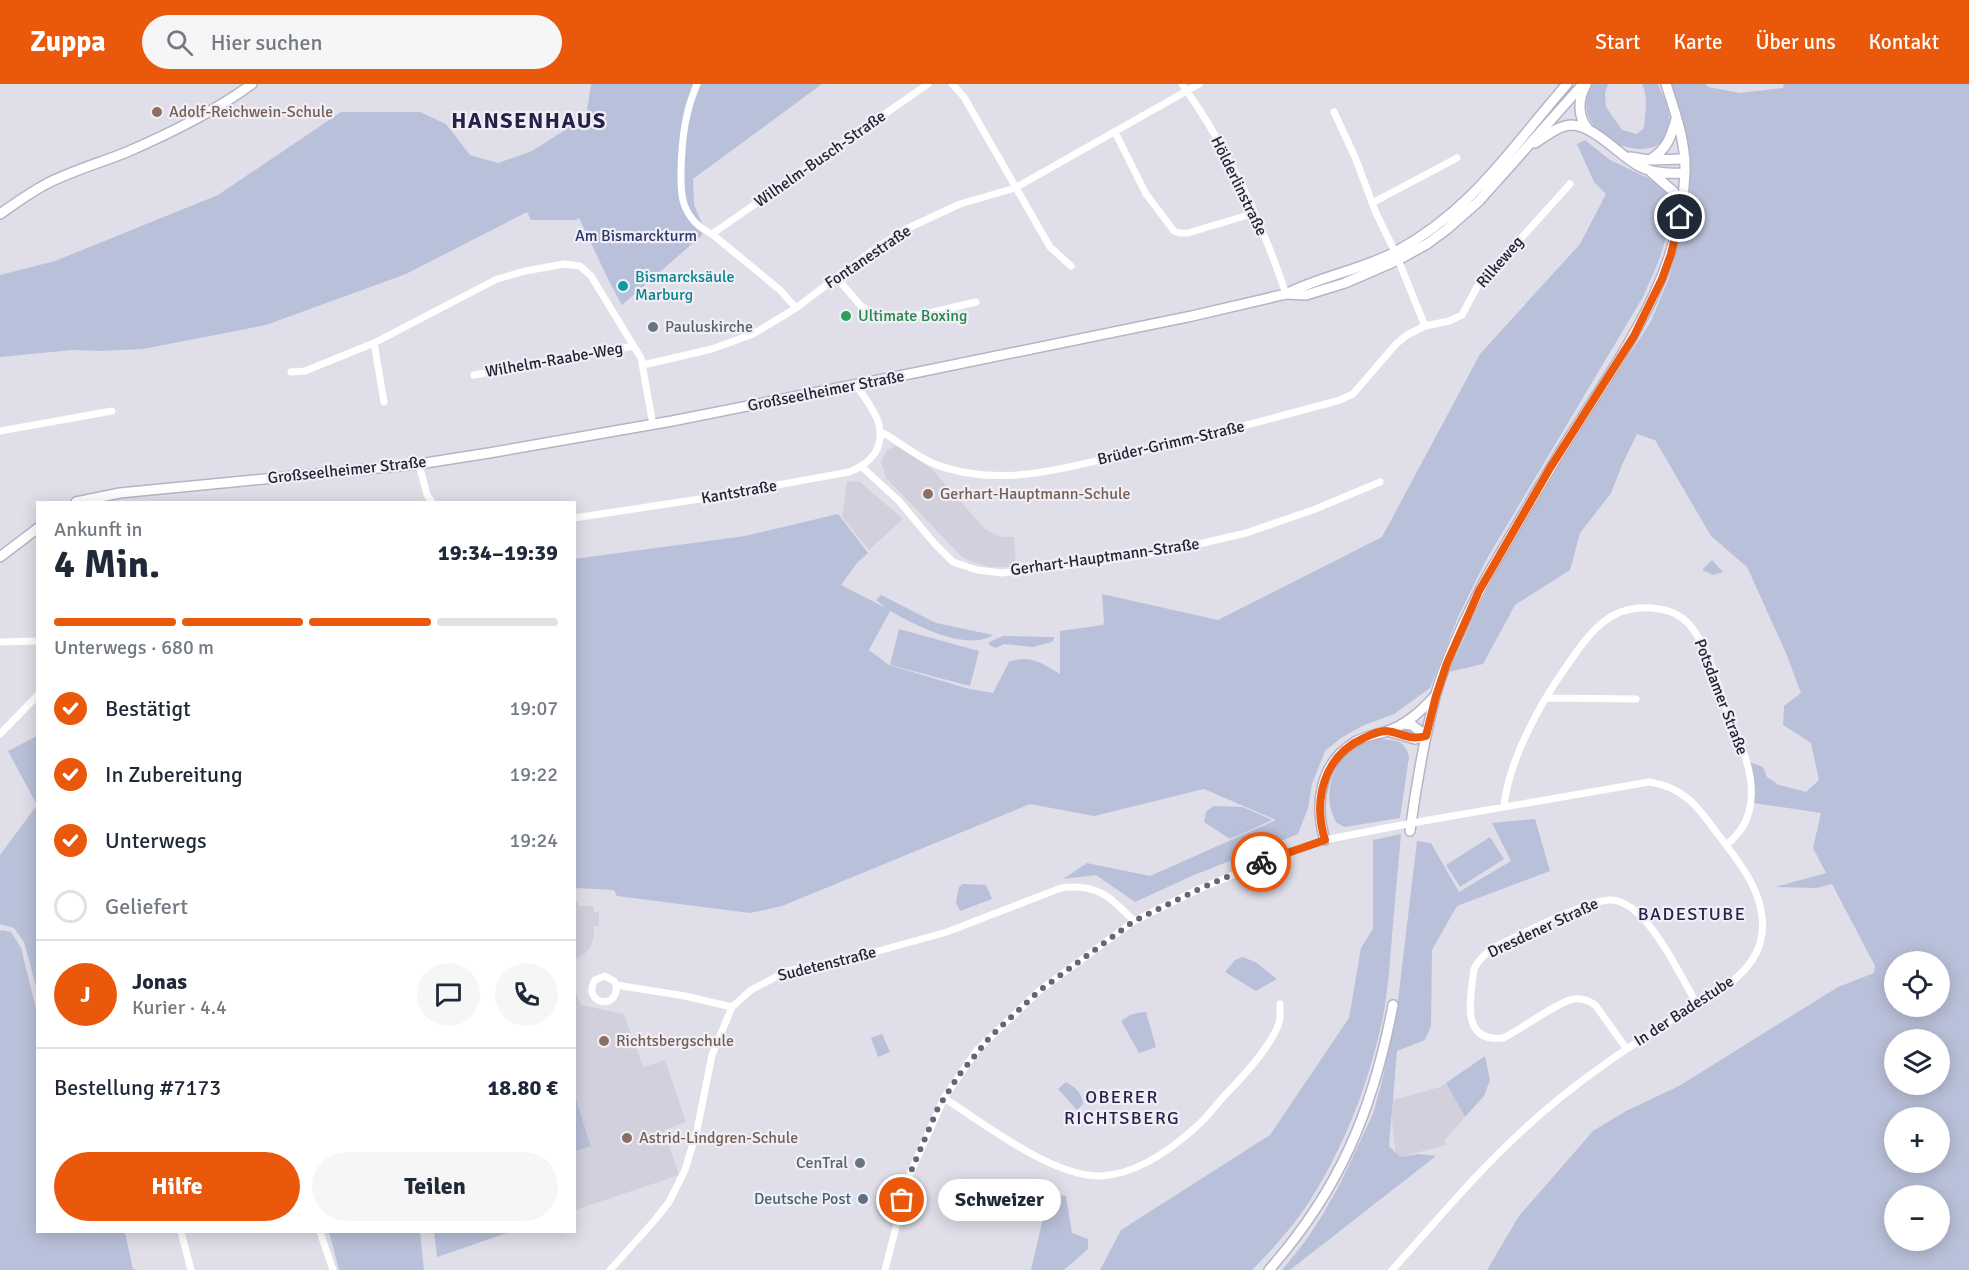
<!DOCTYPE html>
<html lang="de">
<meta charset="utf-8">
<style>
body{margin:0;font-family:Signika,sans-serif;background:#f6f6f7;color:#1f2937;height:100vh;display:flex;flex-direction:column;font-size:22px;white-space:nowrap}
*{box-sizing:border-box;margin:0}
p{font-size:20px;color:#747a83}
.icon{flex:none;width:33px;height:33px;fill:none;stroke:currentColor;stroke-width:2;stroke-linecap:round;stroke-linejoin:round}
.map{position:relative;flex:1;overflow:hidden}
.side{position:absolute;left:36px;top:417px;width:540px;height:732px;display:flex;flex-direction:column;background:#fff;border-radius:0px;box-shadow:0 3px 15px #0003}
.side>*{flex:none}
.tools{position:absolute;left:1884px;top:867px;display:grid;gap:12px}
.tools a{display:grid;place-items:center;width:66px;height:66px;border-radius:50%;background:#fff;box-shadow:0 3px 15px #0003;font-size:30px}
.pin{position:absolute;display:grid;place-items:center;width:51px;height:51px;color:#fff;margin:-26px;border:3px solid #fff;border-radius:50%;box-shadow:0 2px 6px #0007}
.courier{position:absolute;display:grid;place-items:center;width:60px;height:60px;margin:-30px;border:4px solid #ea580c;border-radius:50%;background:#fff;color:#222;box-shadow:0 2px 8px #0007}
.bubble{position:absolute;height:42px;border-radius:21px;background:#fff;box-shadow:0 3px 15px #0003;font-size:20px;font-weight:700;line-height:42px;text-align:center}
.headline em{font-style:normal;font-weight:700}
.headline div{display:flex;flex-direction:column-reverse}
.headline{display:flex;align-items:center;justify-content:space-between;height:102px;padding:0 18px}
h1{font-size:39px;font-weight:700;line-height:45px}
.bar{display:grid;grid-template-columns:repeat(4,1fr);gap:9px 6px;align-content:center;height:72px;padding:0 18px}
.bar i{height:8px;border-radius:4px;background:#e0e1e3}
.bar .on{background:#ea580c}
.bar p{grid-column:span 4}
.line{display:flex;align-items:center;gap:15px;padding:0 18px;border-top:2px solid #e0e1e3}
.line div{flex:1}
.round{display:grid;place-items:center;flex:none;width:63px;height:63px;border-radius:32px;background:#f6f6f7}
ol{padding:0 18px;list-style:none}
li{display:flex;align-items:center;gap:18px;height:66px}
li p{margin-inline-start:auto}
li .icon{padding:6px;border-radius:50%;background:#ea580c;color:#fff;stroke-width:4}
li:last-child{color:#747a83}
li i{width:33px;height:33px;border:3px solid #e0e1e3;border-radius:50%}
.cta{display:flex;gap:12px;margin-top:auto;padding:12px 18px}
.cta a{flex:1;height:69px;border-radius:36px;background:#ea580c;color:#fff;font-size:24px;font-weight:700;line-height:69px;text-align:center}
.cta a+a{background:#f6f6f7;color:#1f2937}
header{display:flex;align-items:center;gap:36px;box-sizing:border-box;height:84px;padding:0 30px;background:#ea580c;color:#fff}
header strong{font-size:28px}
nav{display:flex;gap:33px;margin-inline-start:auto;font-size:21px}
.search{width:420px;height:54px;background:#f6f6f7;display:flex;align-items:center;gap:15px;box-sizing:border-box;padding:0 21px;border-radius:33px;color:#747a83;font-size:22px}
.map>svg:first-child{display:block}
.built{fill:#d2d0dd}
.green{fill:#b9c0d9;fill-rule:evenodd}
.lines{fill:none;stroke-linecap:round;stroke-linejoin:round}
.secondary-casing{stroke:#b6b3c8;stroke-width:12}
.street{stroke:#fff;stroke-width:7}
.secondary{stroke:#fff;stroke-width:9}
.street-bridge{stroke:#fff;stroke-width:7}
.done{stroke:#686476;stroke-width:6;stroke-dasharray:0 10.8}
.route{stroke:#ea580c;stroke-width:8}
.education-dot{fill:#8d6e63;stroke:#efeff6;stroke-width:2}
.culture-dot{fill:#0f9aa8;stroke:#efeff6;stroke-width:2}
.leisure-dot{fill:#2e9e5b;stroke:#efeff6;stroke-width:2}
.worship-dot{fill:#6b7280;stroke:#efeff6;stroke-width:2}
.service-dot{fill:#5c6f8a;stroke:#efeff6;stroke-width:2}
.labels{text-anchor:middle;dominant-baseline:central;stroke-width:4.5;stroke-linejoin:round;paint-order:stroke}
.education-label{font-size:16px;fill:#785e54;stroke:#efeff6;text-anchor:start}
.street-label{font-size:16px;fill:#272138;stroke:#efeff6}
.park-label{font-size:16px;fill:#2f356b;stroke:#efeff6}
.culture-label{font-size:16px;fill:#0d838f;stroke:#efeff6;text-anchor:start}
.leisure-label{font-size:16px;fill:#27864d;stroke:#efeff6;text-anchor:start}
.worship-label{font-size:16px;fill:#5b616d;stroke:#efeff6;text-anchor:start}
.service-label{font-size:16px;fill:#4e5e75;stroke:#efeff6;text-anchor:end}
.neighbourhood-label{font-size:18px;letter-spacing:1.5px;fill:#2a1f48;stroke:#efeff6}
.district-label{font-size:22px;font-weight:bold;letter-spacing:1.5px;fill:#2a1f48;stroke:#efeff6}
</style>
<header>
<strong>Zuppa</strong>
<div class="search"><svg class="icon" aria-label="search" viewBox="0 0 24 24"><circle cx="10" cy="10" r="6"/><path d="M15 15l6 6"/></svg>Hier suchen</div>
<nav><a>Start</a><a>Karte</a><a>Über uns</a><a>Kontakt</a></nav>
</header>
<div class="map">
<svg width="1969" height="1186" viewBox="0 0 1969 1186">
<rect width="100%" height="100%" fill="#e0dfe9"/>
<path class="built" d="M 898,361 L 932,385 L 986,446 L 1002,453 L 1014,453 L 1016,483 L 990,483 L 973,478 L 962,473 L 886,394 L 881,377 L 887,366 Z
M 847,397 L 860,398 L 903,435 L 869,466 L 842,433 Z
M 575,818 L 578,818 L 578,822 L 594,822 L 594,828 L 599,828 L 599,842 L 594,842 L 594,852 L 590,864 L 583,871 L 575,875 Z
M 574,904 L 581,921 L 624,930 L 643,983 L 665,976 L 686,1038 L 664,1046 L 679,1091 L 575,1126 L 575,1067 L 591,1061 L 575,1012 Z
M 1446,999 L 1465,1033 L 1445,1056 L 1447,1061 L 1396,1074 L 1390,1017 L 1440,1003 Z"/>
<path class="green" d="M 591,0 L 822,0 L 693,95 L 694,121 L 704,144 L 701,144 L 680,109 L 703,148 L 701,152 L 622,221 L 610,199 L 579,134 L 576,136 L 531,136 L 527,128 L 406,190 L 266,241 L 143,265 L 101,267 L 72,266 L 0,273 L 0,191 L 55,177 L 218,111 L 341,28 L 420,28 L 446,40 L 470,71 L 498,79 L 532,67 L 562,48 L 587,27 Z
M 1593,0 L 1608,0 L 1605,9 L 1606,23 L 1622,46 L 1637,50 L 1644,44 C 1645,28 1649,15 1642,0 L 1658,0 C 1664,14 1672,30 1669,45 C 1659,90 1560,52 1593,0 Z
M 1672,0 L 1706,0 L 1708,3 L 1740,9 L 1783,4 L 1784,0 L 1969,0 L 1969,1186 L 1487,1186 L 1519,1132 L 1593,1047 L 1626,1027 L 1679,1002 L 1838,903 L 1874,889 L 1875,882 L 1832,800 L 1816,804 L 1775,803 L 1826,789 L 1813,764 L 1821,729 L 1754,719 L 1750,678 L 1763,683 L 1767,693 L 1779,701 L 1806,708 L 1819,696 L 1811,659 L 1783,641 L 1784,622 L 1801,609 L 1786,569 L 1747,483 L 1711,452 L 1655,356 L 1637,350 L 1622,381 L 1611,409 L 1580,449 L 1570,486 L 1515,521 L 1483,580 L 1449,588 L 1472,536 L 1501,478 L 1546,401 L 1651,237 L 1669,194 L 1686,130 L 1690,104 L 1686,46 ZM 1894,878 L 1940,878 L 1940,922 L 1894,922 ZM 1894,956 L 1940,956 L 1940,1000 L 1894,1000 ZM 1894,1034 L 1940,1034 L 1940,1078 L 1894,1078 ZM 1894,1112 L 1940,1112 L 1940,1156 L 1894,1156 Z
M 1585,56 L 1610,76 L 1648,94 L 1668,108 C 1676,143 1657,181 1643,213 L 1485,478 L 1458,533 L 1430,604 L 1394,630 L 1362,642 L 1341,654 L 1325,667 L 1312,700 L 1308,724 L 1298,750 L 1194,791 L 1135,818 L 1096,791 L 1063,795 L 1087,779 L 1150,792 L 1276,736 L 1204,705 L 1094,732 L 1030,720 L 782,822 L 750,829 L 617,812 L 614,806 L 575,804 L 574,475 L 745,452 L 838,430 L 868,469 L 857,479 L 841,501 L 886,524 L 876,516 L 881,511 L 936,539 L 993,551 C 966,568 915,541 890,527 L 869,566 L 889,581 L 969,605 L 993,609 L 1009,578 C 1031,570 1041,579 1060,590 L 1060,547 L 1103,541 L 1104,537 L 1102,510 L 1218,536 L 1382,453 L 1480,270 L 1580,160 L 1606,110 L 1594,98 L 1577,60 Z
M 1712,476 L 1723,488 L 1713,491 L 1702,486 Z
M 899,545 L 979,567 L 970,602 L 890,581 Z
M 1003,552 L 1049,553 L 1055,553 L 1052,558 L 1033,563 L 1004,560 L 996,564 L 989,561 L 989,558 Z
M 37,652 L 37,906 L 24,858 L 14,844 L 0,840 L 0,771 L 37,721 L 8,667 Z
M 1380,655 C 1396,657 1405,655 1409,673 L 1400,734 L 1345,743 L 1337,739 C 1322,717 1330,684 1350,667 C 1359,659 1369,657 1380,655 Z
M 1213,722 L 1243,723 L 1272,736 L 1230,755 L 1204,738 L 1206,728 Z
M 1535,735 L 1550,787 L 1457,822 L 1432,866 L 1431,942 L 1425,956 L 1397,967 L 1389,1062 L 1400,1073 L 1418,1070 L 1436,1072 L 1290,1186 L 1282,1186 L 1307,1155 L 1323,1130 L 1340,1100 L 1373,1030 L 1382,997 L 1396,933 L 1417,757 L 1431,759 L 1459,808 L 1511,777 L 1492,739 Z
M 1401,750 C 1398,784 1395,817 1392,851 C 1390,878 1388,906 1383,933 C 1369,1000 1342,1070 1303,1127 C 1288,1148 1270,1168 1252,1186 L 1100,1186 L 1121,1146 L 1270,1051 L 1349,934 L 1361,864 L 1373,845 L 1373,756 Z
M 1490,753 L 1504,775 L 1460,803 L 1446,781 Z
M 963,800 L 986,801 L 992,815 L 960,827 L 956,818 L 959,803 Z
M 2,846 L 11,848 L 21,864 L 37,929 L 38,1148 L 127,1148 L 125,1149 L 133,1185 L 138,1186 L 0,1186 L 0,847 Z
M 1243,873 L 1257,879 L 1277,895 L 1256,907 L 1225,888 L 1235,876 Z
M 1142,928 L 1146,928 L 1156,963 L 1139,969 L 1121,937 L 1130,931 Z
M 882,950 L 890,968 L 878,973 L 871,954 Z
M 1485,972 L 1490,996 L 1484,1012 L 1465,1033 L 1446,999 Z
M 1066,998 C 1075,1003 1082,1009 1083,1020 L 1077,1026 L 1058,1005 Z
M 575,1012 L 591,1062 L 575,1067 L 574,1067 Z
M 1049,1109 L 1066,1112 L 1072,1149 L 1088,1155 L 1088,1165 L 1064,1186 L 1031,1186 Z
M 329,1148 L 420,1148 L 424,1186 L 339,1186 Z
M 434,1148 L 510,1148 L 437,1173 Z"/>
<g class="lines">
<defs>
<path id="secondary" d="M 1586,1 C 1578,15 1577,33 1589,46
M 1535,59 C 1546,52 1559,41 1572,41 C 1595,42 1620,72 1639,82 C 1653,90 1670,90 1685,89
M 1630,73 L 1649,76 L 1685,75
M 1651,75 C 1667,65 1671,53 1676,35
M 1651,88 L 1674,108 L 1680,122
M 0,130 C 16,119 32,107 50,98 C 75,86 102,78 127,68 C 171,49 214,28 252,0
M 1288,209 C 1322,192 1361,186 1395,168 C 1473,126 1511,64 1567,0
M 76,418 L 120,409 L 419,380 L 489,369 L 672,337 L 919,288 L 1192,232 L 1286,210 L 1306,211 L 1345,199 L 1398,176 L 1427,160 L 1446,146 L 1479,117 L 1583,0
M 0,473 L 38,444
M 1402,640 L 1412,641 L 1426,652
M 1387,647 L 1415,655 L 1426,652
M 1410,747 C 1416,702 1424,657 1435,613 C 1445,577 1462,541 1479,508 C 1488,489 1500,471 1510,453 C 1532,415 1554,377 1578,340 C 1628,262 1682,185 1685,88 C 1686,58 1675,28 1666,0
M 1325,756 C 1314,720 1320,679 1355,658 C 1365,652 1375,651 1385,648 C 1405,642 1420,628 1434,613
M 1269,1186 C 1340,1105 1373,1026 1393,921"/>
</defs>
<use href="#secondary" class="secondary-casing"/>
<path class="street" d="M 697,0 C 693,10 689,21 687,31 C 682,51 678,102 684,120 C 689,134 699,144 712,150 L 780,206 L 796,224
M 952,0 L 964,13 L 1050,163 L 1071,182
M 1182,0 C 1227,63 1261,136 1286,210
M 1334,28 L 1355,73 L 1376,129 L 1395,168 L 1425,242
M 1115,48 L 1146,110 L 1174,147 L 1180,149 L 1188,149 L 1255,129
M 1372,119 L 1457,74
M 712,150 L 928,0
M 836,193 L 861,222 L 882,236 L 920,231 L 976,218
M 374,259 L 384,318
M 643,281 L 712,265 L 753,250 L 796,224 L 869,169 L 906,145 L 960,120 L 1015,104 L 1199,0
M 291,288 L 305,287 L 374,259 L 497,195 L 525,187 L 564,180 L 580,182 L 591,192 L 641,274 L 653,341
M 474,291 L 633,262
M 0,347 L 112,327
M 882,349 L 887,351 C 906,363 924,378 946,384 C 1007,402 1063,384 1122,371 C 1195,355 1267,336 1340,316 L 1353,310 L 1396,260 L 1407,251 L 1425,242 L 1449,237 L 1462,231 L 1477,203 L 1570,100
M 419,380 L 427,411 L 432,418
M 862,383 L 899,417 L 934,459 L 953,478 L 977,486 L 1002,489 L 1098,478 L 1169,467 L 1246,449 L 1313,426 L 1380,398
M 574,434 L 700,415 L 849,388 C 860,384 868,379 875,369 C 890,343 870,322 856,301
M 0,558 L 38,557
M 1547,614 L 1636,615
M 0,650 L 38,611
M 1504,722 C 1509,676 1539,621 1566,583 C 1590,548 1611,517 1659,525 C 1675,527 1686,534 1695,548 C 1710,570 1717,599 1726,624 C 1737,652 1754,684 1751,715 C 1750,734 1740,750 1726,761
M 616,901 C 619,928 581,919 595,896 L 605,892 L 614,897 L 616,901 L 685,912 L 732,923
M 1626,964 L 1596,922 C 1589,916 1583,914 1574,915 C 1557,918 1522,945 1503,954 C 1459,959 1471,912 1474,885 C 1479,875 1485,869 1495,863 C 1518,852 1589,815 1611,816 C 1647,817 1680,892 1697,920
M 944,1014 C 985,1040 1052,1093 1101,1092 C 1137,1090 1172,1065 1197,1042 C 1207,1033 1216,1021 1225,1011 C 1241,995 1277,956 1280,934 C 1280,929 1280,924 1280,920
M 181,1148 L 191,1186
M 320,1148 L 333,1186
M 610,1186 L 654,1137 L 669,1118 L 685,1086 L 697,1046 L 712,971 L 732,923 L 751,906 L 787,887 L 864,871 L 947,848 L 1061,804 C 1097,799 1110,813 1134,837
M 885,1186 L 909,1092 L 944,1014 L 977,966 L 1039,907 L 1134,837 L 1197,806 L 1285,769 L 1325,756 L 1386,744
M 1392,1186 C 1435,1139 1475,1090 1522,1047 C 1586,987 1660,943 1733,897 C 1754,879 1765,860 1762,833 C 1759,801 1735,773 1717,749 C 1707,736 1699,723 1687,714 C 1676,705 1663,700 1649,698 L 1429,736"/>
<use href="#secondary" class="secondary"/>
<path class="street-bridge" d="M 1386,744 L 1429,736"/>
</g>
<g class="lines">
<path class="done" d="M 902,1116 L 909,1092 L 938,1024 L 959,991 L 990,953 L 1039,907 L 1134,837 L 1197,806 L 1261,778"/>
<path class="route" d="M 1261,778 L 1325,756 C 1313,717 1323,672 1364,654 C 1370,651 1378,647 1386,647 C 1401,648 1408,657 1426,652 L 1436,612 L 1447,579 L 1479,507 L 1550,384 L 1634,252 L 1662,195 L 1671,170 L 1680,133"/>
</g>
<g class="education-dot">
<circle cx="157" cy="28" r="6"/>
<circle cx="928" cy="410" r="6"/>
<circle cx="604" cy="957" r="6"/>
<circle cx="627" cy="1054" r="6"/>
</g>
<circle class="culture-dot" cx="623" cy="202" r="6"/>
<circle class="leisure-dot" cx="846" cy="232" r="6"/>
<g class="worship-dot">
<circle cx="653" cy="243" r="6"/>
<circle cx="860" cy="1079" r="6"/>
</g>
<circle class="service-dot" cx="863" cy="1115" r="6"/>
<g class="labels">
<g class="education-label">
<text x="169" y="28">Adolf-Reichwein-Schule</text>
<text x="940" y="410">Gerhart-Hauptmann-Schule</text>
<text x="616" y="957">Richtsbergschule</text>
<text x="639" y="1054">Astrid-Lindgren-Schule</text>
</g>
<g class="street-label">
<text transform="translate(820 75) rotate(-35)">Wilhelm-Busch-Straße</text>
<text transform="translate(1239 102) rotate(64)">Hölderlinstraße</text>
<text transform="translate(868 173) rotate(-34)">Fontanestraße</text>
<text transform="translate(1500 178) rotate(-49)">Rilkeweg</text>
<text transform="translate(554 276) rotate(-10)">Wilhelm-Raabe-Weg</text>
<text transform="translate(826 307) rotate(-11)">Großseelheimer Straße</text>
<text transform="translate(1171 359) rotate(-13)">Brüder-Grimm-Straße</text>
<text transform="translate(347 386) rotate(-6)">Großseelheimer Straße</text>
<text transform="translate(739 408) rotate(-10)">Kantstraße</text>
<text transform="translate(1105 473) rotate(-8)">Gerhart-Hauptmann-Straße</text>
<text transform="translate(1721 613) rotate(69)">Potsdamer Straße</text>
<text transform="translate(1543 844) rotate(-25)">Dresdener Straße</text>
<text transform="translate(827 880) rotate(-14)">Sudetenstraße</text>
<text transform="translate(1684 927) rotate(-33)">In der Badestube</text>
</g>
<g class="park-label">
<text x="636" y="152">Am Bismarckturm</text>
</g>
<g class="culture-label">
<text x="635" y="193">Bismarcksäule<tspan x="635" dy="18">Marburg</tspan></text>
</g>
<g class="leisure-label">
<text x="858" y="232">Ultimate Boxing</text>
</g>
<g class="worship-label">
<text x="665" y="243">Pauluskirche</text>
<text x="848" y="1079" text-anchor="end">CenTral</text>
</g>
<g class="service-label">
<text x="851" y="1115">Deutsche Post</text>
</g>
<g class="neighbourhood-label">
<text x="1692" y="830">BADESTUBE</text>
<text x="1122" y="1013">OBERER<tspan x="1122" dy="21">RICHTSBERG</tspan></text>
</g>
<g class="district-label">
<text x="529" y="36">HANSENHAUS</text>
</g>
</g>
</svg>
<div class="tools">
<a><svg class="icon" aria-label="locate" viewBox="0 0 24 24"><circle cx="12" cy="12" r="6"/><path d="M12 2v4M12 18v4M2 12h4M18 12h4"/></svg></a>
<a><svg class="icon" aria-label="layers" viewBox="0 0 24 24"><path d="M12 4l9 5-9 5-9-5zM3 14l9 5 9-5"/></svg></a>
<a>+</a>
<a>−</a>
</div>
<div class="pin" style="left:902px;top:1116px;background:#ea580c"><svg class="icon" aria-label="bag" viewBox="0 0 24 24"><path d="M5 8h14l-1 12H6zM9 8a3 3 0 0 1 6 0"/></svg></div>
<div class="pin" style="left:1680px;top:133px;background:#1f2937"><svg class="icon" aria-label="home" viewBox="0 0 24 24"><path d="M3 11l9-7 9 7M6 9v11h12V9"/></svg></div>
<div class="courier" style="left:1261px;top:778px"><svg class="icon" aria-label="bike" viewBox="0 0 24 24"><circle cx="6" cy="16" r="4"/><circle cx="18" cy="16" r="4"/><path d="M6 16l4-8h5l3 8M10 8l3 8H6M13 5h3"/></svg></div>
<div class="bubble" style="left:938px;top:1095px;width:123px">Schweizer</div>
<section class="side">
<div class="headline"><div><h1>4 Min.</h1><p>Ankunft in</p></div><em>19:34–19:39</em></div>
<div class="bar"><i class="on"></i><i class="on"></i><i class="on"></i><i></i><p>Unterwegs · 680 m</p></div>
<ol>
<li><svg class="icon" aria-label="check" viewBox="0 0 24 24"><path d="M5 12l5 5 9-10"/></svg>Bestätigt<p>19:07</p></li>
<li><svg class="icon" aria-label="check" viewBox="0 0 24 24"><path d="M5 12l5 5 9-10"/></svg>In Zubereitung<p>19:22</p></li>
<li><svg class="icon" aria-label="check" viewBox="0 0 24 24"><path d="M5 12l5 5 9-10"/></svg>Unterwegs<p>19:24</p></li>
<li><i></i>Geliefert</li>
</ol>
<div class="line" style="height:108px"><b class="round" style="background:#ea580c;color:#fff">J</b><div><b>Jonas</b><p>Kurier · 4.4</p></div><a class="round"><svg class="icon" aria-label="chat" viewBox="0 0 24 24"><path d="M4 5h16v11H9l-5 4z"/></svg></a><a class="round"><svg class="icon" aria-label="phone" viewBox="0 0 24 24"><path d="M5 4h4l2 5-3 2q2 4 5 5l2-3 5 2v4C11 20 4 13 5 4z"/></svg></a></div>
<div class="line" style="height:78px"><div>Bestellung #7173</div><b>18.80 €</b></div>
<div class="cta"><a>Hilfe</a><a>Teilen</a></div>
</section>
</div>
